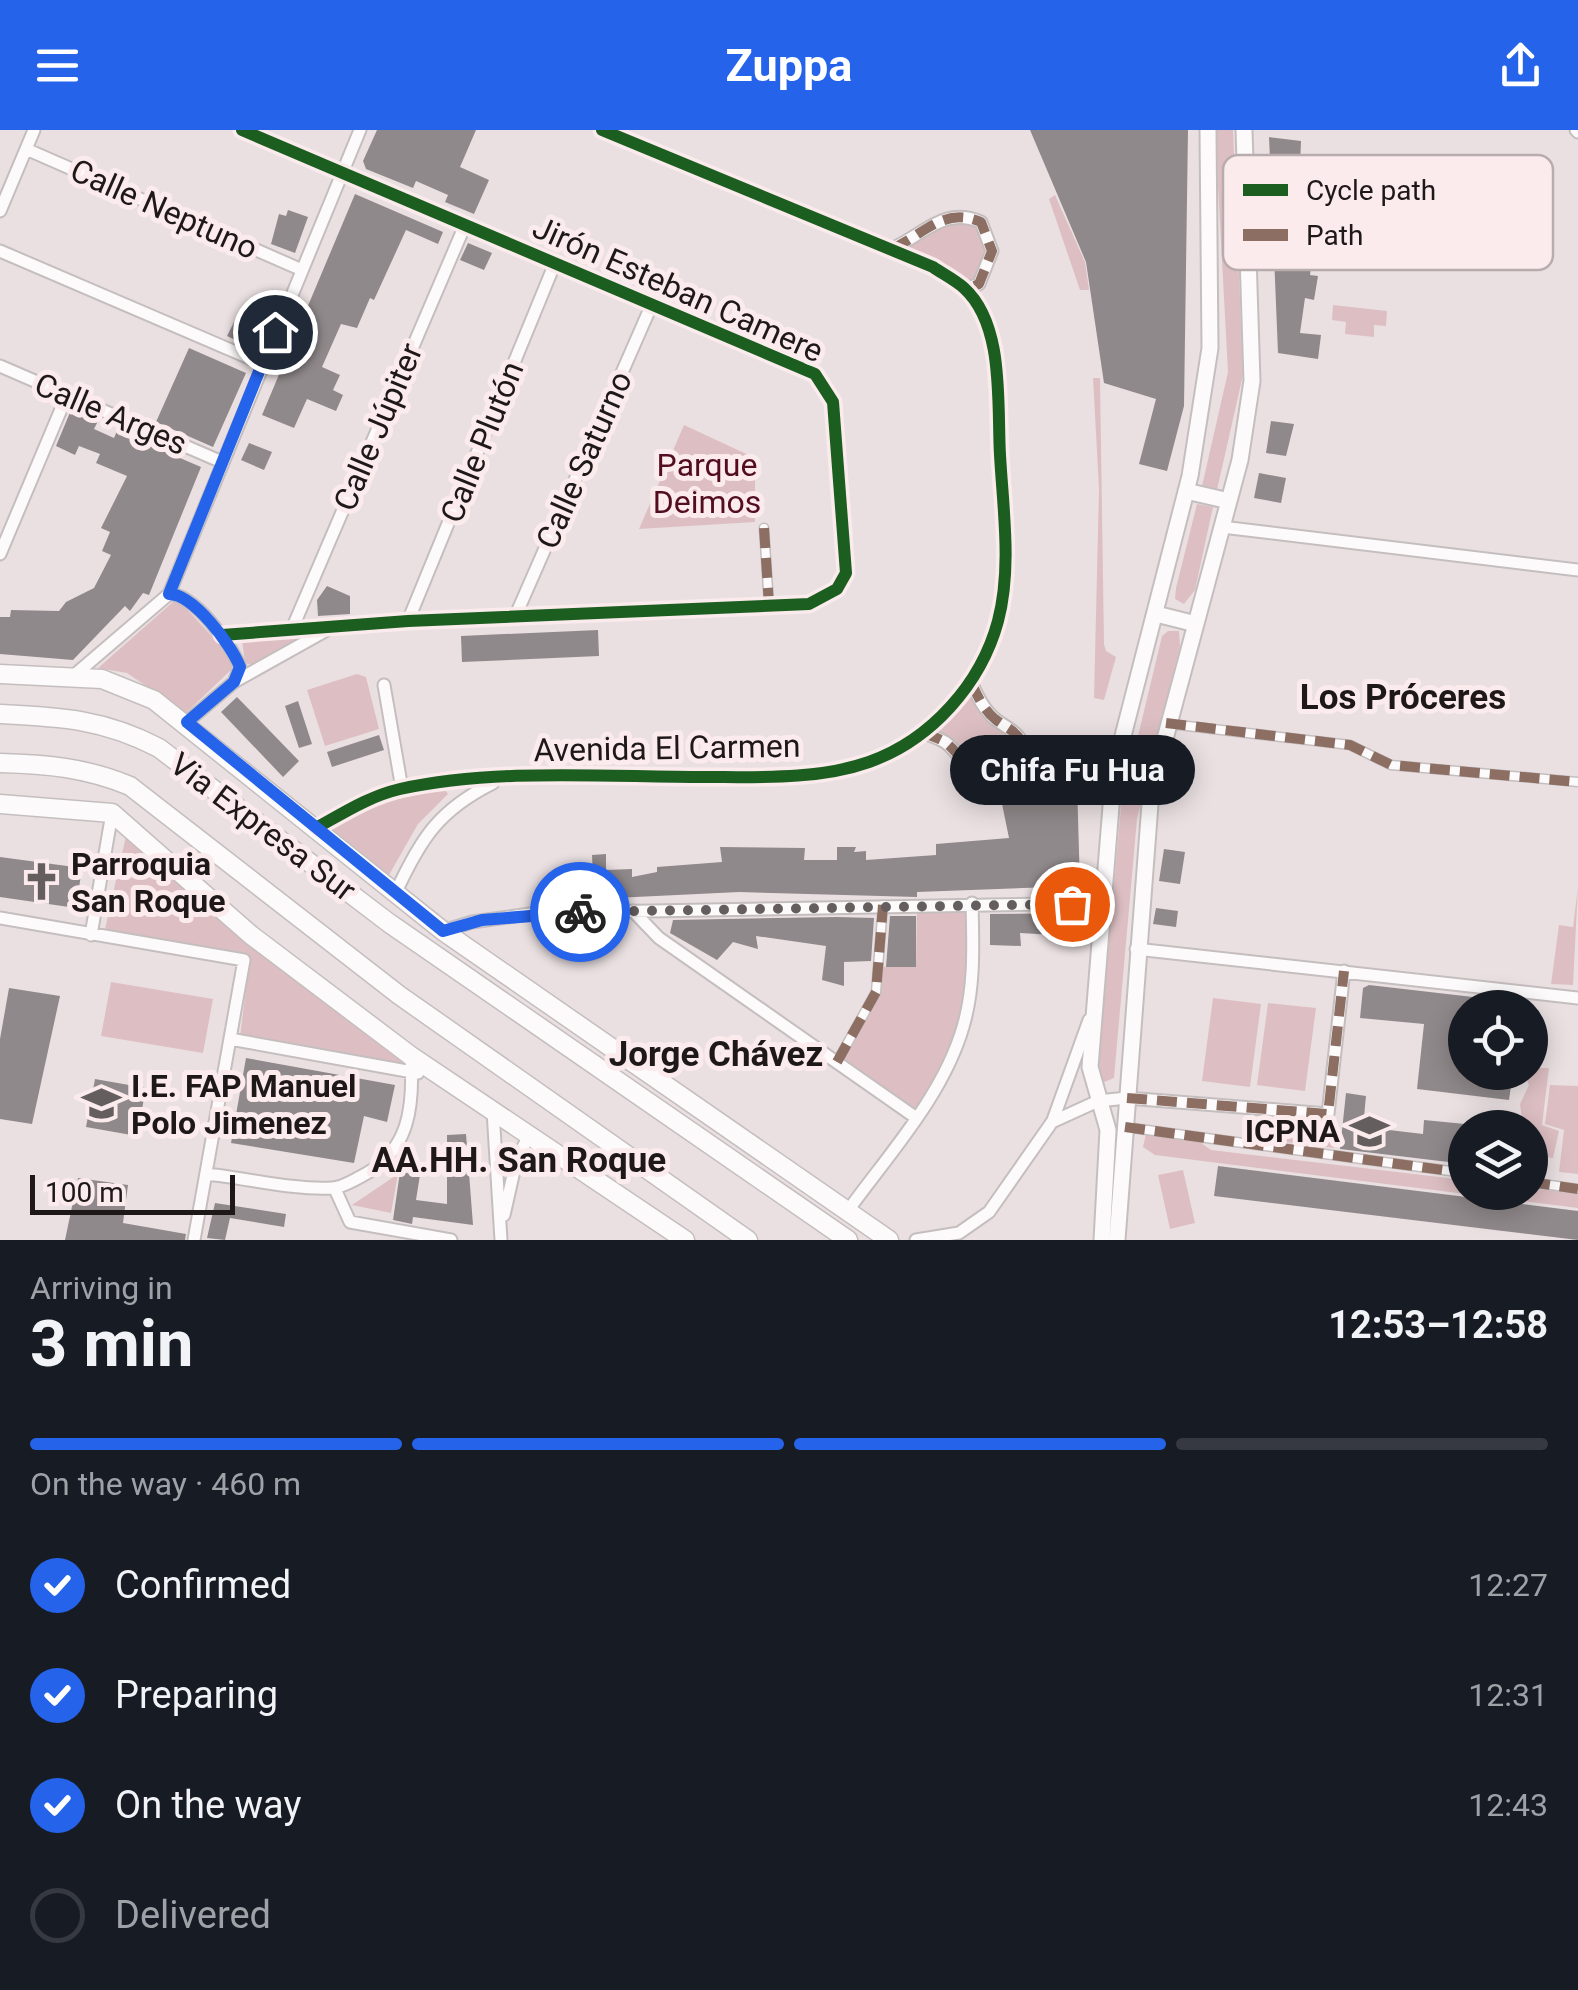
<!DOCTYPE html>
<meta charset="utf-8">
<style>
body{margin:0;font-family:Roboto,sans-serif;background:#242831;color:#f1f3f6;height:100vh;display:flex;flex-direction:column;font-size:38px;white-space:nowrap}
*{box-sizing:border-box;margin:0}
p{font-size:32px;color:#9ea1a6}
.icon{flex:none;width:55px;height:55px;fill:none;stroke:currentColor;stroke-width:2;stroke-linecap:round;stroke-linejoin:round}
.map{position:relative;height:1110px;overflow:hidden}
.drawer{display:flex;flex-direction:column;background:#171b24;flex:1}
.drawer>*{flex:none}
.buttons{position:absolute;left:1448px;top:860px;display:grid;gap:20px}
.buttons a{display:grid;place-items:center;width:100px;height:100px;border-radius:50%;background:#171b24;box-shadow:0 5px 25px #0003;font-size:50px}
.scale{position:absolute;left:30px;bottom:25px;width:205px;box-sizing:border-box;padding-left:10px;border:5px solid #1e1819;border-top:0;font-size:28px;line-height:35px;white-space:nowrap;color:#1e1819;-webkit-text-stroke:8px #fbebec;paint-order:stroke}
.pin{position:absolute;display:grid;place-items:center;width:85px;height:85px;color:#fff;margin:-42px;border:5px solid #fff;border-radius:50%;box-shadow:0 2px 10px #0007}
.courier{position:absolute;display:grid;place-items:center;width:100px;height:100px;margin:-50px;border:8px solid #2563eb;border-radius:50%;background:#fff;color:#222;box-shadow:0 2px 12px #0007}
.bubble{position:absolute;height:70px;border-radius:35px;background:#171b24;box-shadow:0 5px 25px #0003;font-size:32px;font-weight:700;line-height:70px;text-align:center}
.head em{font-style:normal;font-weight:700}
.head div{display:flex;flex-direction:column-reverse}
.head{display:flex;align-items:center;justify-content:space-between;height:170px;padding:0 30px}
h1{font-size:65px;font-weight:700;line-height:75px}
.bar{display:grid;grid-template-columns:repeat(4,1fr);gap:15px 10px;align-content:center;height:120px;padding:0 30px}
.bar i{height:12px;border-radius:8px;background:#363941}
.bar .active{background:#2563eb}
.bar p{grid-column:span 4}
ol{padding:0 30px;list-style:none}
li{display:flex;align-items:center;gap:30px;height:110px}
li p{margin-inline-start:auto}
li .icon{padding:10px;border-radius:50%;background:#2563eb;color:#fff;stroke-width:4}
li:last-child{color:#9ea1a6}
li i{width:55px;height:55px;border:5px solid #363941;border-radius:50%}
header{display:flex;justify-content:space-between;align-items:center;height:130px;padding:0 30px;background:#2563eb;color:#fff;font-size:45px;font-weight:700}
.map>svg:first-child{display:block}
.green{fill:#ddbfc3}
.building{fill:#90898b}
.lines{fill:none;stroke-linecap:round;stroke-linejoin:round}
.pedestrian-casing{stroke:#c5bebf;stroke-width:11}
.minor-casing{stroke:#c5bebf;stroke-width:15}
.secondary-casing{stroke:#c5bebf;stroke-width:19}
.primary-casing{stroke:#c5bebf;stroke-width:21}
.trunk-casing{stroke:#c5bebf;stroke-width:21}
.pedestrian{stroke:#fcfafb;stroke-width:8}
.minor{stroke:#fcfafb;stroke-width:11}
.secondary{stroke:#fcfafb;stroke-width:15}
.primary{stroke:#fcfafb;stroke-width:18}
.trunk{stroke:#fcfafb;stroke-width:18}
.quiet{stroke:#8d6e63;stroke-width:10;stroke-dasharray:20 10;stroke-linecap:butt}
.cycleway-casing{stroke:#fbebec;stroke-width:19}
.cycleway{stroke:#1b5e20;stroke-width:12}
.done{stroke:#655e5f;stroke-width:10;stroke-dasharray:0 18}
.route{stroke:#2563eb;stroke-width:12}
.labels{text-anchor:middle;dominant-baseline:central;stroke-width:10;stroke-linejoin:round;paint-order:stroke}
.street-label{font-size:32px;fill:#1e1819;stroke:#fbebec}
.park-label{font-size:32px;fill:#520d20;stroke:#fbebec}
.poi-label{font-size:32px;font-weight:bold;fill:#1e1819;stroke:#fbebec;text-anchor:start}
.neighbourhood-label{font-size:35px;font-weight:bold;fill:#1e1819;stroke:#fbebec}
.key{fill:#fbebec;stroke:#b9acad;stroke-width:2.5}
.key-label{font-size:28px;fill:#1e1819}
</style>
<header><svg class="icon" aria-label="menu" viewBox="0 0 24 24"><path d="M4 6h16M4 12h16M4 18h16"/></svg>Zuppa<svg class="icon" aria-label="share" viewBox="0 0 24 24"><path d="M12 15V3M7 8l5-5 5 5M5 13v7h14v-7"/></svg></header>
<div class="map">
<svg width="1578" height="1110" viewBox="0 0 1578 1110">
<rect width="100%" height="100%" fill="#eae0e2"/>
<path class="green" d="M 1215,0 L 1233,0 L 1243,245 L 1217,360 L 1202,356 L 1228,242 Z
M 1055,65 L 1085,132 L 1089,160 L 1080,160 L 1049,69 Z
M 952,92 C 974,92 980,97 989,117 L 976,149 L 967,155 L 908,118 Z
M 1333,175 L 1387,181 L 1386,196 L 1374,195 L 1374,207 L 1345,204 L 1346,192 L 1332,190 Z
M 1093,248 L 1100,248 L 1104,514 L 1106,521 L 1116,527 L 1104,570 L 1094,568 L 1099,359 Z
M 684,295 L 755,328 L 755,392 L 639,399 Z
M 1197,374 L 1213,377 L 1195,460 L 1184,474 L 1175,469 L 1176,458 Z
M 174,471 L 181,473 L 224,519 L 233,538 L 186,583 L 127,543 L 98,538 Z
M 1168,501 L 1179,501 L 1180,516 L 1137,689 L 1114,948 L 1102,953 L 1097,945 L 1121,677 L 1162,506 Z
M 303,504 L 307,507 L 251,535 L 245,533 L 242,510 Z
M 357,544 L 366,547 L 379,599 L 325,616 L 307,560 Z
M 966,568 L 972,568 C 983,590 1003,597 1016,617 C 1012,638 988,658 970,635 C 964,628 964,620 957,614 C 951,608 944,606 936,602 Z
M 443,657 L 448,664 L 418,694 L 389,745 L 329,697 L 402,661 Z
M 126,706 L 402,926 L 404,937 L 240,907 L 250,827 L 105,799 Z
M 1578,757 L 1573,855 L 1551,854 L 1559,795 L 1573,797 Z
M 972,773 L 963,897 L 915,987 L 837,932 L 880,862 L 882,837 L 916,836 L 917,774 Z
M 111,852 L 213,869 L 203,923 L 101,906 Z
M 1213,868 L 1261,874 L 1250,957 L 1202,951 Z
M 1268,873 L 1316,878 L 1305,961 L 1257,955 Z
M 1533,938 L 1549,938 L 1542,995 L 1559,1001 L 1553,1028 L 1530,1026 L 1530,998 L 1523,997 L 1520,974 L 1529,955 L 1525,946 L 1532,946 Z
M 1550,955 L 1578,956 L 1578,1044 L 1559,1042 L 1564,1000 L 1545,994 Z
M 1147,999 L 1188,1004 L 1211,1020 L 1465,1050 L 1465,1062 L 1530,1062 L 1530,1058 L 1578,1064 L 1578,1078 L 1155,1025 L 1143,1017 Z
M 1280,999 L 1336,1000 L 1334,1018 L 1277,1011 Z
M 1183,1040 L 1195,1093 L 1170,1099 L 1158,1045 Z
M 398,1044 L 391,1083 L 352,1075 Z"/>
<path class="building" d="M 377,0 L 476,0 L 460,37 L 489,50 L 474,84 L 445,72 L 448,65 L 416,51 L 413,58 L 366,39 L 363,31 Z
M 1030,0 L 1188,0 L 1184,276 L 1167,341 L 1139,334 L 1156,269 L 1104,253 L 1086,132 Z
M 1269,7 L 1301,11 L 1300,37 L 1303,38 L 1294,101 L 1273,98 Z
M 355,64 L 443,102 L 438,114 L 406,100 L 374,170 L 370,168 L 357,198 L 341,194 L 322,237 L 340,245 L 333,260 L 343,265 L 336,281 L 307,269 L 294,298 L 262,285 Z
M 288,80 L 308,87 L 295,123 L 271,114 L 279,84 L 286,86 Z
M 468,113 L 492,123 L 484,140 L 460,130 Z
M 1274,126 L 1312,131 L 1310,145 L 1318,146 L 1314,170 L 1305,168 L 1300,203 L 1321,205 L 1318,229 L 1278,223 Z
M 234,192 L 261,204 L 254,219 L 227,206 Z
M 189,218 L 246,243 L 213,317 L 156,292 Z
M 71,280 L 98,291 L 94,299 L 114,308 L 117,301 L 201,337 L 149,465 L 143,463 L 130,481 L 125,476 L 73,530 L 0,524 L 0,487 L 10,487 L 11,480 L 59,481 L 66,472 L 94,458 L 111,425 L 102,421 L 110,402 L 101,398 L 127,346 L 96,333 L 100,324 L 79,316 L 75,325 L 56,316 Z
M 1271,291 L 1294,294 L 1286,326 L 1266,323 Z
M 249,313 L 272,322 L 264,340 L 241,330 Z
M 1259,343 L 1286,348 L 1281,373 L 1254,368 Z
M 327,456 L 350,466 L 350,484 L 318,486 L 317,470 Z
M 598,500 L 599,526 L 462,532 L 461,506 Z
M 237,567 L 299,631 L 283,647 L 221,582 Z
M 298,571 L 312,614 L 299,618 L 285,576 Z
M 379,605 L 384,620 L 332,637 L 327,622 Z
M 1034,641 L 1077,653 L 1080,756 L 917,762 L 917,767 L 739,762 L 594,769 L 592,725 L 606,724 L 606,740 L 632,739 L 632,747 L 657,742 L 657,737 L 722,732 L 720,717 L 805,718 L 804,730 L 837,730 L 837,717 L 856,717 L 854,722 L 866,721 L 866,730 L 936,725 L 936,714 L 1009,708 L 1000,664 L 1022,657 Z
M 1164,719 L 1185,722 L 1180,754 L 1159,751 Z
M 0,727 L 82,738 L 76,778 L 0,767 Z
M 1156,778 L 1178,781 L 1176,797 L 1153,794 Z
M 1089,783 L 1089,807 L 1020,803 L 1021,816 L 990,815 L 990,784 Z
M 890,786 L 916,786 L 916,837 L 886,837 Z
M 837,787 L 874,788 L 871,831 L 844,832 L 844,856 L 822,850 L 826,816 L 756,806 L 758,819 L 733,812 L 717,830 L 670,803 L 673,790 Z
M 1369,855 L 1499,870 L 1498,878 L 1465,878 L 1465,942 L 1513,942 L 1509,970 L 1417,959 L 1424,894 L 1360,888 L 1363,858 Z
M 9,858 L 60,866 L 32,994 L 0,989 L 0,909 Z
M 246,928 L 395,955 L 387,992 L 364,986 L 354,1033 L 231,1013 Z
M 95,949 L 146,958 L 137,1006 L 86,997 Z
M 1346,963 L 1366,966 L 1364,987 L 1373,988 L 1372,998 L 1423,1004 L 1424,990 L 1465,994 L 1465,1034 L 1340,1019 Z
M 466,1004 L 473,1095 L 413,1087 L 412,1094 L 393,1090 L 400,1042 L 420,1045 L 416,1070 L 447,1074 L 447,1005 Z
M 1218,1036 L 1578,1081 L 1578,1110 L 1214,1066 Z
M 78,1048 L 128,1055 L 123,1093 L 186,1104 L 185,1110 L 65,1110 Z
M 215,1073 L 286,1084 L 284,1097 L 230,1088 L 225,1110 L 207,1108 Z"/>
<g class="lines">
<defs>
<path id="pedestrian" d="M 764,398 L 769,475
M 1170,594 L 1350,615 L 1391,635 L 1578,652
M 837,932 L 876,862 L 883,775
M 1125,997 L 1465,1043
M 1530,1052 L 1578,1059"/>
<path id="minor" d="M 1576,0 L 1578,2
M 26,19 L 302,140
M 0,81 L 34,0
M 891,119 C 924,105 943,76 981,92 L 992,121 L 979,154 L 966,159
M 0,121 L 261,233
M 0,236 L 222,332
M 1222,397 L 1578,440
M 0,424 L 67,265
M 169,464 C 194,464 231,514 240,537 L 234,552 L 187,592
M 515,487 L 652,174
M 408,491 L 555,133
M 292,499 L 465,95
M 222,505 L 408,491 L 809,474 L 837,459 L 846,443 L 833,272 L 815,244 L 242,0
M 71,548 L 169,464 L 360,0
M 234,552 L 327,500
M 384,555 L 402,659
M 922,602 C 929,605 938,608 945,612 C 973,633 969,669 1016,645 L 1025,618 C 1017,600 1009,600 995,589 C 983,579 977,565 971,552
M 318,697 C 345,682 370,666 400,659 C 497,638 605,647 704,647 C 757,647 818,650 869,632 C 931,610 981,554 998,491 C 1012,438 1003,379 1000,325 C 997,275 1005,195 964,158 C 955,150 943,144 933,137 L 602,0
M 396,762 C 421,708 439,680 493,653
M 633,781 L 659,808 L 915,987
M 0,788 L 244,830 L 194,1110
M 443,801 L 472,792 L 537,783 L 1103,773
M 91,805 L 112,683
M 1136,819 L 1578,868
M 230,909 L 418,943
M 493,981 L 501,1110
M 1053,990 L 1089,890
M 206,1044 C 247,1048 291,1060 332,1058 C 341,1058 352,1051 360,1047 C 410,1022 414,977 411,926
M 335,1059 L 350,1092 L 451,1110
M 847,1082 C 888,1025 943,966 963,897 C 975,857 973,815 972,773
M 504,1085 L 516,1032 L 529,1005
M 916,1110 L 959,1103 L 989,1082 L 1052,992 L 1098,971 L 1127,968 L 1328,984 L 1344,841"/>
<path id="secondary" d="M 1186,361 L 1229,371
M 1156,484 L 1196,494
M 1102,1110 L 1108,1000 L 1090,937 L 1112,664 L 1115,637 L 1190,346 L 1210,218 L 1208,0
M 1117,1110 L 1151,661 L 1240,330 L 1252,251 L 1244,0"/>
<path id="primary" d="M 0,544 L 102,549 L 154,570 L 443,801 L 889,1110
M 0,674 L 112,683 L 251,805 L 411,926 L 685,1110"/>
<path id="trunk" d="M 0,584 C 61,587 104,589 159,618 L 389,793 L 848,1110
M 0,633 C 47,634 87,638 130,656 L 399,865 L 748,1110"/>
</defs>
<use href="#pedestrian" class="pedestrian-casing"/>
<use href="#minor" class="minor-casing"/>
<use href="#secondary" class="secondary-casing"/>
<use href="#primary" class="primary-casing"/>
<use href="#trunk" class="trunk-casing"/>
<use href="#pedestrian" class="pedestrian"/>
<use href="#minor" class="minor"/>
<use href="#secondary" class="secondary"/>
<use href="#primary" class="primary"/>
<use href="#trunk" class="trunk"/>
<path class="quiet" d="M 891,119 C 924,105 943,76 981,92 L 992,121 L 979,154 L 966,159
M 764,398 L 769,475
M 1166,593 L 1350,615 L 1391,635 L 1578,652
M 922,602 C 929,605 938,608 945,612 C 973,633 969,669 1016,645 L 1025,618 C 1017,600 1009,600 995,589 C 983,579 977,565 971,552
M 837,932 L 876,862 L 883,775
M 1127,968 L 1328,984 L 1344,841
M 1125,997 L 1465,1043
M 1530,1052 L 1578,1059"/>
<defs>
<path id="cycleway" d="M 222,505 L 408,491 L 809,474 L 837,459 L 846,443 L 833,272 L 815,244 L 242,0
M 318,697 C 345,682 370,666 400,659 C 497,638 605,647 704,647 C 757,647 818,650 869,632 C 931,610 981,554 998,491 C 1012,438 1003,379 1000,325 C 997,275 1005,195 964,158 C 955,150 943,144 933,137 L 602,0"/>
</defs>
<use href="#cycleway" class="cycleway-casing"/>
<use href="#cycleway" class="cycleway"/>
</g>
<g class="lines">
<path class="done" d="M 580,782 L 1072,774"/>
<path class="route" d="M 275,202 L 169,464 C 193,464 231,514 240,537 L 234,552 L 187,592 L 443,801 L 482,790 L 580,782"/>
</g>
<defs>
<symbol id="church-bare" viewBox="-9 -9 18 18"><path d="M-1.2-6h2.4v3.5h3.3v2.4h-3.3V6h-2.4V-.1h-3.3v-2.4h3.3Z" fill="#655e5f" stroke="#fbebec" stroke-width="2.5" paint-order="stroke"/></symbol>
<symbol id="school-bare" viewBox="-9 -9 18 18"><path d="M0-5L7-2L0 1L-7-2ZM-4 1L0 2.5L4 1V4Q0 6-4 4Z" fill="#655e5f" stroke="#fbebec" stroke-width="2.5" paint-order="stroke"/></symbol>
<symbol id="university-bare" viewBox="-9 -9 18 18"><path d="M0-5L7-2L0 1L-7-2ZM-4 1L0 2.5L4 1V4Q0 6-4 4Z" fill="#655e5f" stroke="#fbebec" stroke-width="2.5" paint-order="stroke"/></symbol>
</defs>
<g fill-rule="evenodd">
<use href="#church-bare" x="14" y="724" width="55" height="55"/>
<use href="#school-bare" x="74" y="946" width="55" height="55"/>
<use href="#university-bare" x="1342" y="974" width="55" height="55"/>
</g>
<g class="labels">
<g class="street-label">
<text transform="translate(164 79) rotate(24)">Calle Neptuno</text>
<text transform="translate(678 159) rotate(24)">Jirón Esteban Camere</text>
<text transform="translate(111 284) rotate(23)">Calle Arges</text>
<text transform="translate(378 297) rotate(-67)">Calle Júpiter</text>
<text transform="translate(482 312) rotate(-68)">Calle Plutón</text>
<text transform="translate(584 330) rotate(-66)">Calle Saturno</text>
<text transform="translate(667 618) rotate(-1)">Avenida El Carmen</text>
<text transform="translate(263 697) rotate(37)">Via Expresa Sur</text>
</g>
<g class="park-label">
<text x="707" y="335">Parque<tspan x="707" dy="37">Deimos</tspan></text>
</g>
<g class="poi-label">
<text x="71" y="734">Parroquia<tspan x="71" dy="37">San Roque</tspan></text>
<text x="131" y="956">I.E. FAP Manuel<tspan x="131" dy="37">Polo Jimenez</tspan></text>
<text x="1340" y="1001" text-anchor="end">ICPNA</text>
</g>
<g class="neighbourhood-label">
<text x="1403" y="567">Los Próceres</text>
<text x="716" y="924">Jorge Chávez</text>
<text x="519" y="1030">AA.HH. San Roque</text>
</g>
</g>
<rect x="1223" y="25" width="330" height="115" rx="15" class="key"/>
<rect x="1243" y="54" width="45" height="12" fill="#1b5e20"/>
<rect x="1243" y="99" width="45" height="12" fill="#8d6e63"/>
<g class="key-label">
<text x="1306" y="70">Cycle path</text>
<text x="1306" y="115">Path</text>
</g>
</svg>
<div class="buttons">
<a><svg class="icon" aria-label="locate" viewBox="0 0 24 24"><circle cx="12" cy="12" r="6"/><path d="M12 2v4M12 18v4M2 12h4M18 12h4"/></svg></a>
<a><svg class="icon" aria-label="layers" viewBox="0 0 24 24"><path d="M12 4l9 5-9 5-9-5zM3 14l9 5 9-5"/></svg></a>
</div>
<div class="scale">100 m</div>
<div class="pin" style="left:1072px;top:774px;background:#ea580c"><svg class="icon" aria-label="bag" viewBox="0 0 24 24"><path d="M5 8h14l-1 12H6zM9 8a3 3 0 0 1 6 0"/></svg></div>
<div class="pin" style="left:275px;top:202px;background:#1f2937"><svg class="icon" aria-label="home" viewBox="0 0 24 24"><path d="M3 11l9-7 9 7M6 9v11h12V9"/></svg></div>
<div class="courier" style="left:580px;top:782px"><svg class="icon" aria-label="bike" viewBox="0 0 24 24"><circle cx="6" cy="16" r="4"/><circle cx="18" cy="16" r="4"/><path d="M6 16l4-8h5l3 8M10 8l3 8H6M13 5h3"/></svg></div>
<div class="bubble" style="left:950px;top:605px;width:245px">Chifa Fu Hua</div>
</div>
<section class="drawer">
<div class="head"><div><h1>3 min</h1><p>Arriving in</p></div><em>12:53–12:58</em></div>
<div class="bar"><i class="active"></i><i class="active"></i><i class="active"></i><i></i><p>On the way · 460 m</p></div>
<ol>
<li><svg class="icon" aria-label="check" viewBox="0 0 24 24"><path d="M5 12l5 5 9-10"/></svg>Confirmed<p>12:27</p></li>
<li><svg class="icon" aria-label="check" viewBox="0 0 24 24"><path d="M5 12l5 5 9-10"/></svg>Preparing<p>12:31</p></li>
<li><svg class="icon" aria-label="check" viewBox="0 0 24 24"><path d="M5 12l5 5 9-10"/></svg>On the way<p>12:43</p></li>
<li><i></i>Delivered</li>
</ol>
</section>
